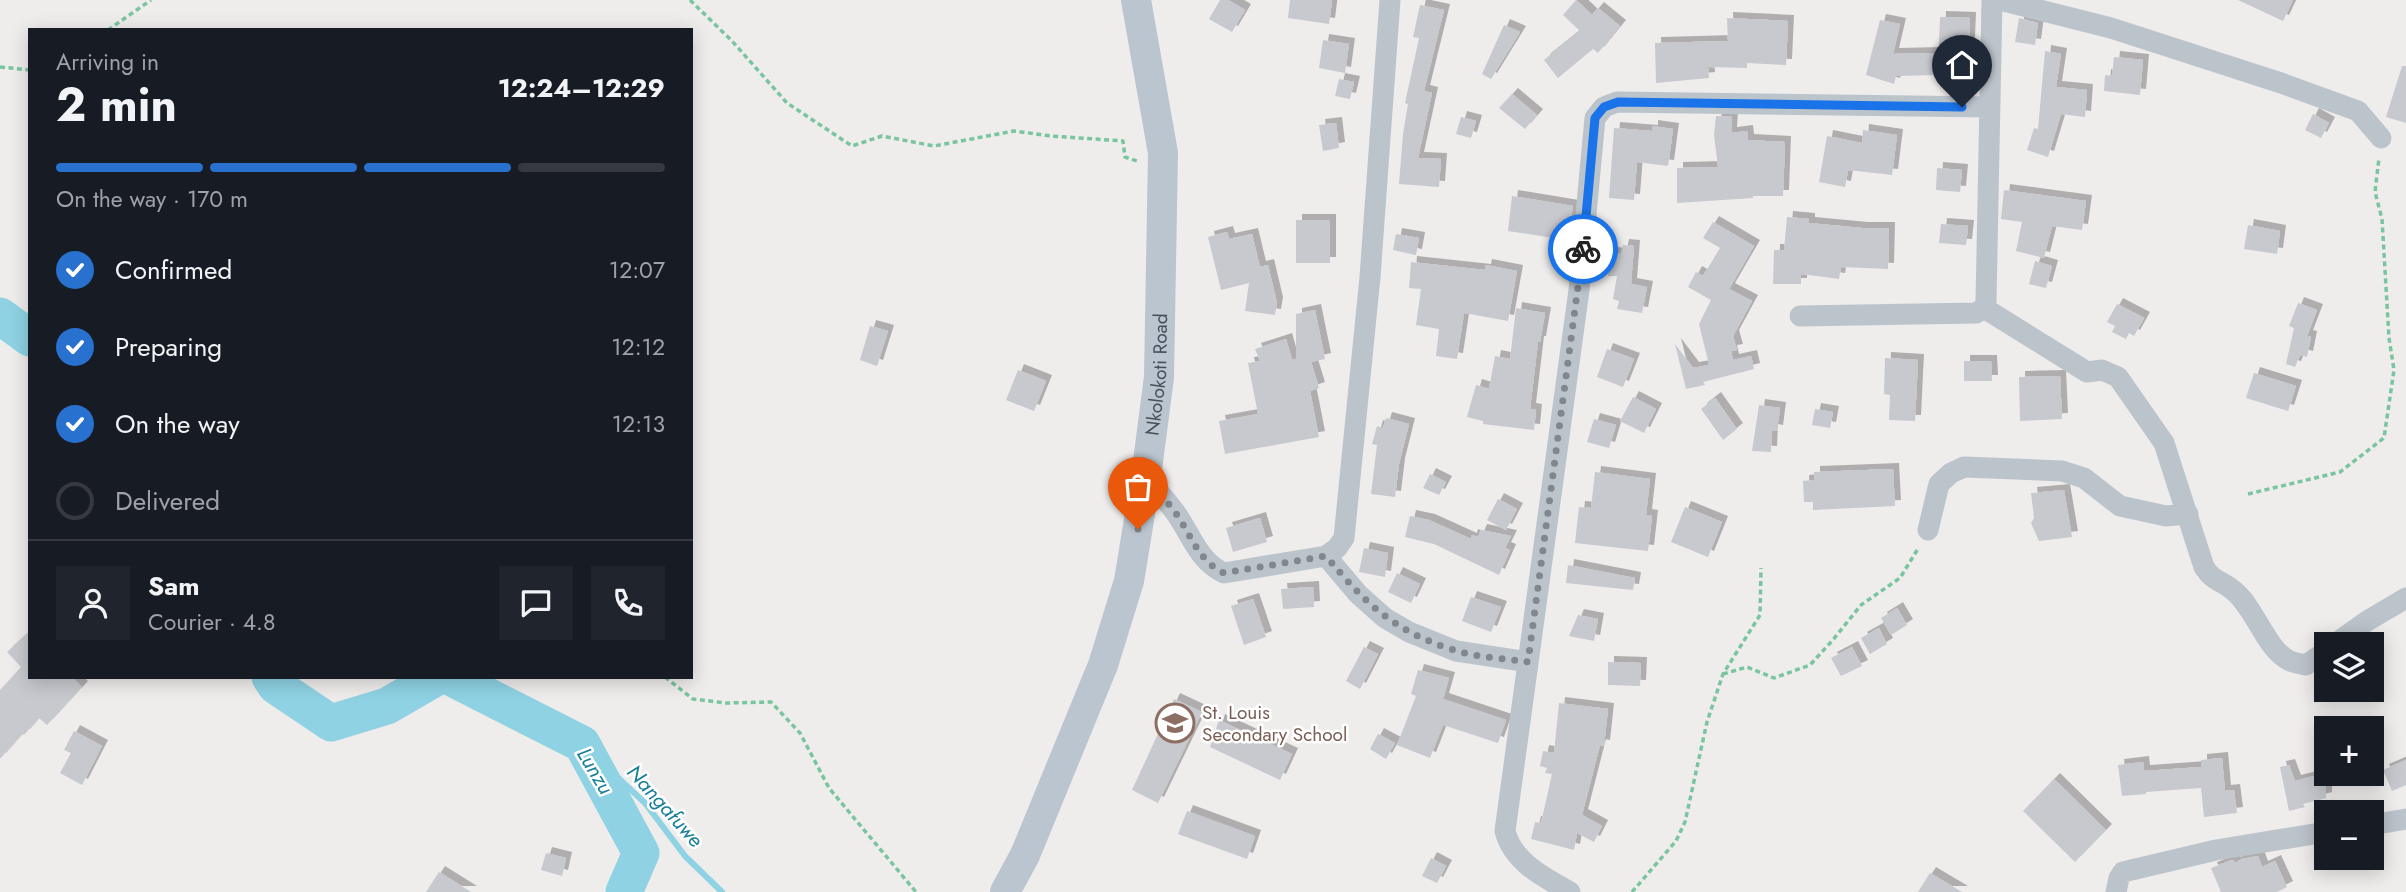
<!DOCTYPE html>
<meta charset="utf-8">
<style>
body{margin:0;font-family:Jost,sans-serif;background:#20242c;color:#f1f3f6;height:100vh;display:flex;flex-direction:column;font-size:26px;white-space:nowrap}
*{box-sizing:border-box;margin:0}
p{font-size:23px;color:#9ea1a6}
.icon{flex:none;width:38px;height:38px;fill:none;stroke:currentColor;stroke-width:2;stroke-linecap:round;stroke-linejoin:round}
.map{position:relative;flex:1;overflow:hidden}
.drawer{position:absolute;left:28px;top:28px;width:665px;height:651px;display:flex;flex-direction:column;background:#171b24;border-radius:0px;box-shadow:0 4px 18px #0003}
.drawer>*{flex:none}
.buttons{position:absolute;left:2314px;top:632px;display:grid;gap:14px}
.buttons a{display:grid;place-items:center;width:70px;height:70px;border-radius:0px;background:#171b24;box-shadow:0 4px 18px #0003;font-size:35px}
.pin{position:absolute;display:grid;place-items:center;width:60px;height:60px;color:#fff;margin:-72px -30px;border-radius:50% 50% 50% 0;rotate:-45deg;box-shadow:0 0 7px #0007}
.pin .icon{rotate:45deg}
.courier{position:absolute;display:grid;place-items:center;width:70px;height:70px;margin:-35px;border:5px solid #1a73e8;border-radius:50%;background:#fff;color:#222;box-shadow:0 2px 9px #0007}
.summary em{font-style:normal;font-weight:700}
.summary div{display:flex;flex-direction:column-reverse}
.summary{display:flex;align-items:center;justify-content:space-between;height:119px;padding:0 28px}
h1{font-size:46px;font-weight:700;line-height:52px}
.bar{display:grid;grid-template-columns:repeat(4,1fr);gap:10px 7px;align-content:center;height:84px;padding:0 28px}
.bar i{height:9px;border-radius:5px;background:#363941}
.bar .selected{background:#2871ce}
.bar p{grid-column:span 4}
.line{display:flex;align-items:center;gap:18px;padding:0 28px;border-top:2px solid #363941}
.line div{flex:1}
.round{display:grid;place-items:center;flex:none;width:74px;height:74px;border-radius:0px;background:#20242c}
ol{padding:0 28px;list-style:none}
li{display:flex;align-items:center;gap:21px;height:77px}
li p{margin-inline-start:auto}
li .icon{padding:7px;border-radius:50%;background:#2871ce;color:#fff;stroke-width:4}
li:last-child{color:#9ea1a6}
li i{width:38px;height:38px;border:4px solid #363941;border-radius:50%}
.map>svg:first-child{display:block}
.lines{fill:none;stroke-linecap:round;stroke-linejoin:round}
.stream{stroke:#8ed2e3;stroke-width:6}
.river{stroke:#8ed2e3;stroke-width:37}
.building{fill:#c7c9cf;filter:url(#shadow)}
.path{stroke:#79c59f;stroke-width:3.5;stroke-dasharray:5 3.5;stroke-linecap:butt}
.minor{stroke:#bcc4cb;stroke-width:21}
.secondary{stroke:#bbc5cf;stroke-width:30}
.done{stroke:#81878c;stroke-width:7;stroke-dasharray:0 12.6}
.route{stroke:#1a73e8;stroke-width:9}
.labels{text-anchor:middle;dominant-baseline:central;stroke-width:5;stroke-linejoin:round;paint-order:stroke}
.street-label{font-size:19px;fill:#465058;stroke:#fff}
.education-label{font-size:19px;fill:#785e54;stroke:#fff;text-anchor:start}
.water-label{font-size:21px;font-style:italic;fill:#187f9a;stroke:#fff}
</style>
<div class="map">
<svg width="2406" height="892" viewBox="0 0 2406 892">
<defs>
<filter id="shadow"><feDropShadow dx="6" dy="-6" stdDeviation="0" flood-color="#0004"/></filter>
</defs>
<rect width="100%" height="100%" fill="#efecec"/>
<g class="lines">
<path class="stream" d="M 582,744 L 645,803 L 685,856 L 722,892"/>
<path class="river" d="M 0,316 L 30,338
M 270,677 L 276,686 L 331,723 L 387,706 L 437,677
M 450,677 L 582,744 L 641,853 L 624,892"/>
</g>
<path class="building" d="M 1220,0 L 1228,0 L 1245,10 L 1232,32 L 1209,19 Z
M 1290,0 L 1332,0 L 1329,24 L 1288,18 Z
M 1576,0 L 1592,15 L 1598,8 L 1620,26 L 1598,53 L 1593,49 L 1558,78 L 1544,60 L 1580,31 L 1563,15 Z
M 2238,0 L 2293,0 L 2283,21 Z
M 1420,5 L 1444,10 L 1424,91 L 1432,93 L 1418,158 L 1441,159 L 1439,187 L 1399,184 L 1403,134 L 1408,104 L 1405,103 L 1419,38 L 1413,37 Z
M 1940,17 L 1970,18 L 1968,67 L 1938,66 Z
M 1727,18 L 1788,21 L 1786,65 L 1747,63 L 1747,68 L 1708,67 L 1709,78 L 1656,83 L 1655,43 L 1728,41 Z
M 2019,18 L 2038,23 L 2035,45 L 2015,42 Z
M 1880,20 L 1900,24 L 1893,54 L 1935,53 L 1935,75 L 1896,76 L 1894,84 L 1866,75 Z
M 1504,25 L 1520,32 L 1491,79 L 1482,74 Z
M 1323,40 L 1349,44 L 1345,73 L 1319,68 Z
M 2045,51 L 2061,54 L 2056,87 L 2087,90 L 2085,117 L 2061,114 L 2048,157 L 2027,150 L 2034,128 L 2038,129 Z
M 2114,57 L 2143,60 L 2140,95 L 2104,91 L 2105,75 L 2112,76 Z
M 2402,66 L 2406,66 L 2406,123 L 2386,117 Z
M 1339,79 L 1354,82 L 1350,99 L 1335,96 Z
M 1512,94 L 1537,115 L 1525,129 L 1499,108 Z
M 2313,114 L 2329,123 L 2321,138 L 2305,130 Z
M 1716,116 L 1732,117 L 1731,133 L 1747,131 L 1748,140 L 1785,142 L 1783,196 L 1753,196 L 1753,198 L 1677,203 L 1677,168 L 1718,167 L 1714,135 Z
M 1461,117 L 1476,121 L 1471,138 L 1456,134 Z
M 1336,123 L 1339,148 L 1323,151 L 1319,125 Z
M 1652,126 L 1673,129 L 1668,166 L 1637,162 L 1634,200 L 1609,198 L 1614,128 L 1652,131 Z
M 1863,130 L 1897,135 L 1892,175 L 1848,170 L 1845,187 L 1819,182 L 1827,136 L 1862,143 Z
M 1937,168 L 1962,170 L 1960,192 L 1936,190 Z
M 2004,190 L 2086,201 L 2082,230 L 2052,226 L 2044,258 L 2016,251 L 2022,222 L 2001,219 Z
M 1512,196 L 1573,206 L 1567,240 L 1508,231 Z
M 1787,217 L 1809,219 L 1809,223 L 1862,228 L 1889,228 L 1888,269 L 1841,267 L 1839,279 L 1801,274 L 1801,284 L 1773,284 L 1774,250 L 1784,250 Z
M 1296,220 L 1330,220 L 1330,263 L 1296,263 Z
M 1713,222 L 1754,246 L 1729,289 L 1752,301 L 1733,336 L 1737,350 L 1731,351 L 1733,360 L 1751,356 L 1754,369 L 1703,382 L 1705,385 L 1686,389 L 1675,344 L 1693,368 L 1709,365 L 1699,324 L 1711,300 L 1688,287 L 1696,272 L 1703,276 L 1720,248 L 1703,238 Z
M 1941,224 L 1968,226 L 1966,245 L 1939,243 Z
M 2248,225 L 2280,231 L 2277,254 L 2244,249 Z
M 1227,232 L 1229,239 L 1252,234 L 1260,267 L 1268,265 L 1277,303 L 1275,315 L 1245,311 L 1249,283 L 1221,290 L 1208,237 Z
M 1396,234 L 1419,238 L 1416,255 L 1393,250 Z
M 1623,245 L 1634,246 L 1631,284 L 1647,287 L 1642,313 L 1617,309 L 1619,301 L 1613,299 L 1617,276 L 1608,276 L 1610,253 L 1621,254 Z
M 2035,261 L 2052,266 L 2046,288 L 2029,284 Z
M 1411,262 L 1485,270 L 1486,265 L 1517,271 L 1508,321 L 1464,313 L 1457,359 L 1436,356 L 1439,329 L 1416,325 L 1421,289 L 1409,288 Z
M 2298,303 L 2317,310 L 2307,336 L 2311,337 L 2307,357 L 2300,355 L 2295,367 L 2286,364 L 2294,328 L 2289,326 Z
M 2117,304 L 2144,318 L 2134,336 L 2129,333 L 2126,339 L 2112,332 L 2115,326 L 2107,322 Z
M 1516,308 L 1545,313 L 1540,342 L 1538,342 L 1530,409 L 1536,410 L 1534,430 L 1483,424 L 1483,421 L 1467,417 L 1476,385 L 1489,389 L 1495,356 L 1510,359 Z
M 1315,310 L 1325,359 L 1311,362 L 1319,388 L 1310,391 L 1319,437 L 1225,454 L 1219,421 L 1258,414 L 1248,363 L 1260,361 L 1255,349 L 1286,339 L 1292,360 L 1296,359 L 1296,314 Z
M 870,326 L 888,331 L 877,366 L 860,360 Z
M 1607,349 L 1634,359 L 1623,387 L 1597,377 Z
M 1885,358 L 1918,360 L 1915,421 L 1889,420 L 1890,395 L 1884,394 Z
M 1964,361 L 1991,361 L 1992,381 L 1964,381 Z
M 1018,370 L 1046,381 L 1034,411 L 1006,400 Z
M 2254,373 L 2296,386 L 2288,411 L 2246,398 Z
M 2060,376 L 2062,419 L 2020,421 L 2019,377 Z
M 1633,397 L 1656,409 L 1644,433 L 1620,421 Z
M 1715,398 L 1737,429 L 1723,440 L 1701,409 Z
M 1759,405 L 1780,408 L 1777,431 L 1772,430 L 1771,452 L 1752,451 Z
M 1815,409 L 1833,412 L 1830,428 L 1812,425 Z
M 1386,418 L 1409,424 L 1399,464 L 1395,497 L 1371,494 L 1377,445 L 1372,444 L 1377,426 L 1383,428 Z
M 1594,419 L 1616,425 L 1609,448 L 1587,442 Z
M 1893,469 L 1895,506 L 1813,510 L 1813,502 L 1804,502 L 1803,481 L 1814,480 L 1814,472 Z
M 1595,472 L 1650,479 L 1646,515 L 1652,516 L 1648,551 L 1575,543 L 1579,507 L 1591,508 Z
M 1430,474 L 1446,482 L 1439,495 L 1423,488 Z
M 2064,490 L 2072,537 L 2039,541 L 2031,523 L 2034,518 L 2031,493 Z
M 1498,499 L 1517,509 L 1506,530 L 1487,520 Z
M 1685,507 L 1722,522 L 1708,557 L 1671,542 Z
M 1410,516 L 1429,520 L 1471,539 L 1472,535 L 1478,537 L 1481,530 L 1511,536 L 1505,548 L 1510,550 L 1499,575 L 1434,544 L 1405,537 Z
M 1260,518 L 1267,542 L 1233,552 L 1226,528 Z
M 1364,548 L 1388,553 L 1385,577 L 1359,572 Z
M 1568,565 L 1635,578 L 1633,590 L 1566,583 Z
M 1397,573 L 1420,584 L 1411,603 L 1388,592 Z
M 1313,587 L 1314,607 L 1283,609 L 1281,589 Z
M 1471,597 L 1501,607 L 1491,632 L 1462,621 Z
M 1253,599 L 1266,637 L 1244,645 L 1231,606 Z
M 1897,608 L 1907,625 L 1891,635 L 1881,618 Z
M 1578,615 L 1598,619 L 1594,641 L 1569,636 Z
M 1879,628 L 1887,644 L 1870,654 L 1861,638 Z
M 30,631 L 30,677 L 72,677 L 82,687 L 47,725 L 39,718 L 24,735 L 22,734 L 0,759 L 0,690 L 21,667 L 7,652 Z
M 1364,647 L 1378,654 L 1360,689 L 1346,681 Z
M 1852,647 L 1862,666 L 1841,676 L 1831,658 Z
M 1608,662 L 1641,663 L 1640,686 L 1608,685 Z
M 1418,670 L 1449,678 L 1443,699 L 1506,720 L 1498,743 L 1443,725 L 1430,758 L 1397,745 L 1416,696 L 1411,694 Z
M 1174,699 L 1202,712 L 1158,803 L 1132,790 Z
M 1559,703 L 1608,709 L 1604,746 L 1600,745 L 1582,815 L 1602,826 L 1594,842 L 1577,833 L 1574,850 L 1531,839 L 1535,822 L 1541,823 L 1552,774 L 1545,773 L 1547,768 L 1540,766 L 1543,751 L 1554,753 Z
M 1219,720 L 1292,754 L 1280,780 L 1210,747 Z
M 74,731 L 102,746 L 82,785 L 60,773 L 71,753 L 64,750 Z
M 1378,734 L 1395,743 L 1386,759 L 1370,749 Z
M 2222,758 L 2225,791 L 2234,790 L 2237,813 L 2204,817 L 2201,788 L 2146,792 L 2146,794 L 2122,796 L 2118,765 L 2143,762 L 2144,771 L 2201,767 L 2201,760 Z
M 2406,760 L 2406,785 L 2392,791 L 2383,770 Z
M 2289,765 L 2295,781 L 2326,773 L 2326,798 L 2303,804 L 2305,807 L 2289,811 L 2280,767 Z
M 2054,779 L 2106,830 L 2075,862 L 2023,811 Z
M 1187,811 L 1255,836 L 1247,859 L 1178,834 Z
M 546,853 L 566,858 L 562,876 L 541,870 Z
M 2258,856 L 2262,867 L 2275,861 L 2287,887 L 2277,892 L 2221,892 L 2211,868 L 2229,861 L 2233,860 L 2235,863 L 2242,859 Z
M 1431,858 L 1446,866 L 1437,883 L 1422,876 Z
M 439,872 L 471,892 L 426,892 Z
M 1930,873 L 1962,892 L 1918,892 Z"/>
<g class="lines">
<path class="path" d="M 690,0 L 732,41 L 787,103 L 852,146 L 882,136 L 934,146 L 1014,131 L 1051,136 L 1123,141 L 1125,157 L 1140,162
M 108,30 L 151,0
M 0,67 L 30,70
M 2248,494 L 2340,472 L 2384,438 L 2394,370 L 2389,338 L 2382,219 L 2375,192 L 2379,158
M 1723,674 L 1747,667 L 1774,678 L 1810,665 L 1832,641 L 1861,605 L 1900,578 L 1919,547
M 665,677 L 693,699 L 726,703 L 771,702 L 800,733 L 829,788 L 916,892
M 1632,892 L 1676,841 L 1685,822 L 1707,722 L 1723,674 L 1760,615 L 1761,568"/>
<path class="minor" d="M 2000,0 L 2111,28 L 2281,83 L 2358,111 L 2381,138
M 1984,308 L 2087,372 L 2102,370 L 2118,377 L 2164,443 L 2204,567 C 2214,583 2222,580 2234,591 C 2256,609 2266,650 2290,661 C 2295,663 2301,664 2306,665 L 2326,651
M 1800,316 L 1976,313 L 1984,308 L 1986,301 L 1992,0
M 1146,477 C 1156,489 1166,500 1175,512 C 1191,534 1198,561 1224,573 L 1326,556 L 1337,548 L 1344,538 L 1370,277 L 1390,0
M 1928,530 L 1939,484 L 1951,473 L 1964,467 L 2062,471 L 2084,478 L 2120,506 L 2166,516 L 2188,514
M 1326,556 L 1358,594 L 1385,618 L 1409,632 L 1456,651 L 1528,662
M 2335,644 L 2367,621 L 2406,598
M 2371,825 L 2406,819
M 1570,892 C 1543,877 1513,862 1505,831 L 1579,290 L 1595,118 L 1604,107 L 1617,102 L 1989,107
M 2116,892 L 2119,878 L 2123,872 L 2216,850 L 2326,832"/>
<path class="secondary" id="s1" d="M 1005,892 L 1025,855 L 1103,665 L 1129,581 L 1146,477 L 1159,377 L 1163,153 L 1136,0"/>
</g>
<g class="lines">
<path class="done" d="M 1138,529 L 1146,477 C 1156,489 1166,500 1175,512 C 1191,534 1198,561 1224,573 L 1326,556 C 1365,603 1393,631 1454,650 C 1477,658 1504,658 1528,662 L 1583,249"/>
<path class="route" d="M 1583,249 L 1595,118 L 1604,107 L 1618,102 L 1962,107"/>
</g>
<defs>
<symbol id="school-ring" viewBox="-11 -11 22 22"><circle r="9.5" fill="#fff" stroke="#8d6e63" stroke-width="1.5"/><path d="M0-5L7-2L0 1L-7-2ZM-4 1L0 2.5L4 1V4Q0 6-4 4Z" fill="#8d6e63"/></symbol>
</defs>
<g fill-rule="evenodd">
<use href="#school-ring" x="1153" y="701" width="44" height="44"/>
</g>
<g class="labels">
<g class="street-label">
<text stroke="none"><textPath href="#s1" startOffset="544">Nkolokoti Road</textPath></text>
</g>
<g class="education-label">
<text x="1202" y="712">St. Louis<tspan x="1202" dy="22">Secondary School</tspan></text>
</g>
<g class="water-label">
<text transform="translate(595 771) rotate(59)">Lunzu</text>
<text transform="translate(665 806) rotate(48)">Nangafuwe</text>
</g>
</g>
</svg>
<div class="buttons">
<a><svg class="icon" aria-label="layers" viewBox="0 0 24 24"><path d="M12 4l9 5-9 5-9-5zM3 14l9 5 9-5"/></svg></a>
<a>+</a>
<a>−</a>
</div>
<div class="pin" style="left:1138px;top:529px;background:#ea580c"><svg class="icon" aria-label="bag" viewBox="0 0 24 24"><path d="M5 8h14l-1 12H6zM9 8a3 3 0 0 1 6 0"/></svg></div>
<div class="pin" style="left:1962px;top:107px;background:#1f2937"><svg class="icon" aria-label="home" viewBox="0 0 24 24"><path d="M3 11l9-7 9 7M6 9v11h12V9"/></svg></div>
<div class="courier" style="left:1583px;top:249px"><svg class="icon" aria-label="bike" viewBox="0 0 24 24"><circle cx="6" cy="16" r="4"/><circle cx="18" cy="16" r="4"/><path d="M6 16l4-8h5l3 8M10 8l3 8H6M13 5h3"/></svg></div>
<section class="drawer">
<div class="summary"><div><h1>2 min</h1><p>Arriving in</p></div><em>12:24–12:29</em></div>
<div class="bar"><i class="selected"></i><i class="selected"></i><i class="selected"></i><i></i><p>On the way · 170 m</p></div>
<ol>
<li><svg class="icon" aria-label="check" viewBox="0 0 24 24"><path d="M5 12l5 5 9-10"/></svg>Confirmed<p>12:07</p></li>
<li><svg class="icon" aria-label="check" viewBox="0 0 24 24"><path d="M5 12l5 5 9-10"/></svg>Preparing<p>12:12</p></li>
<li><svg class="icon" aria-label="check" viewBox="0 0 24 24"><path d="M5 12l5 5 9-10"/></svg>On the way<p>12:13</p></li>
<li><i></i>Delivered</li>
</ol>
<div class="line" style="height:126px"><a class="round"><svg class="icon" aria-label="person" viewBox="0 0 24 24"><circle cx="12" cy="8" r="4"/><path d="M4 21q1-7 8-7t8 7"/></svg></a><div><b>Sam</b><p>Courier · 4.8</p></div><a class="round"><svg class="icon" aria-label="chat" viewBox="0 0 24 24"><path d="M4 5h16v11H9l-5 4z"/></svg></a><a class="round"><svg class="icon" aria-label="phone" viewBox="0 0 24 24"><path d="M5 4h4l2 5-3 2q2 4 5 5l2-3 5 2v4C11 20 4 13 5 4z"/></svg></a></div>
</section>
</div>
